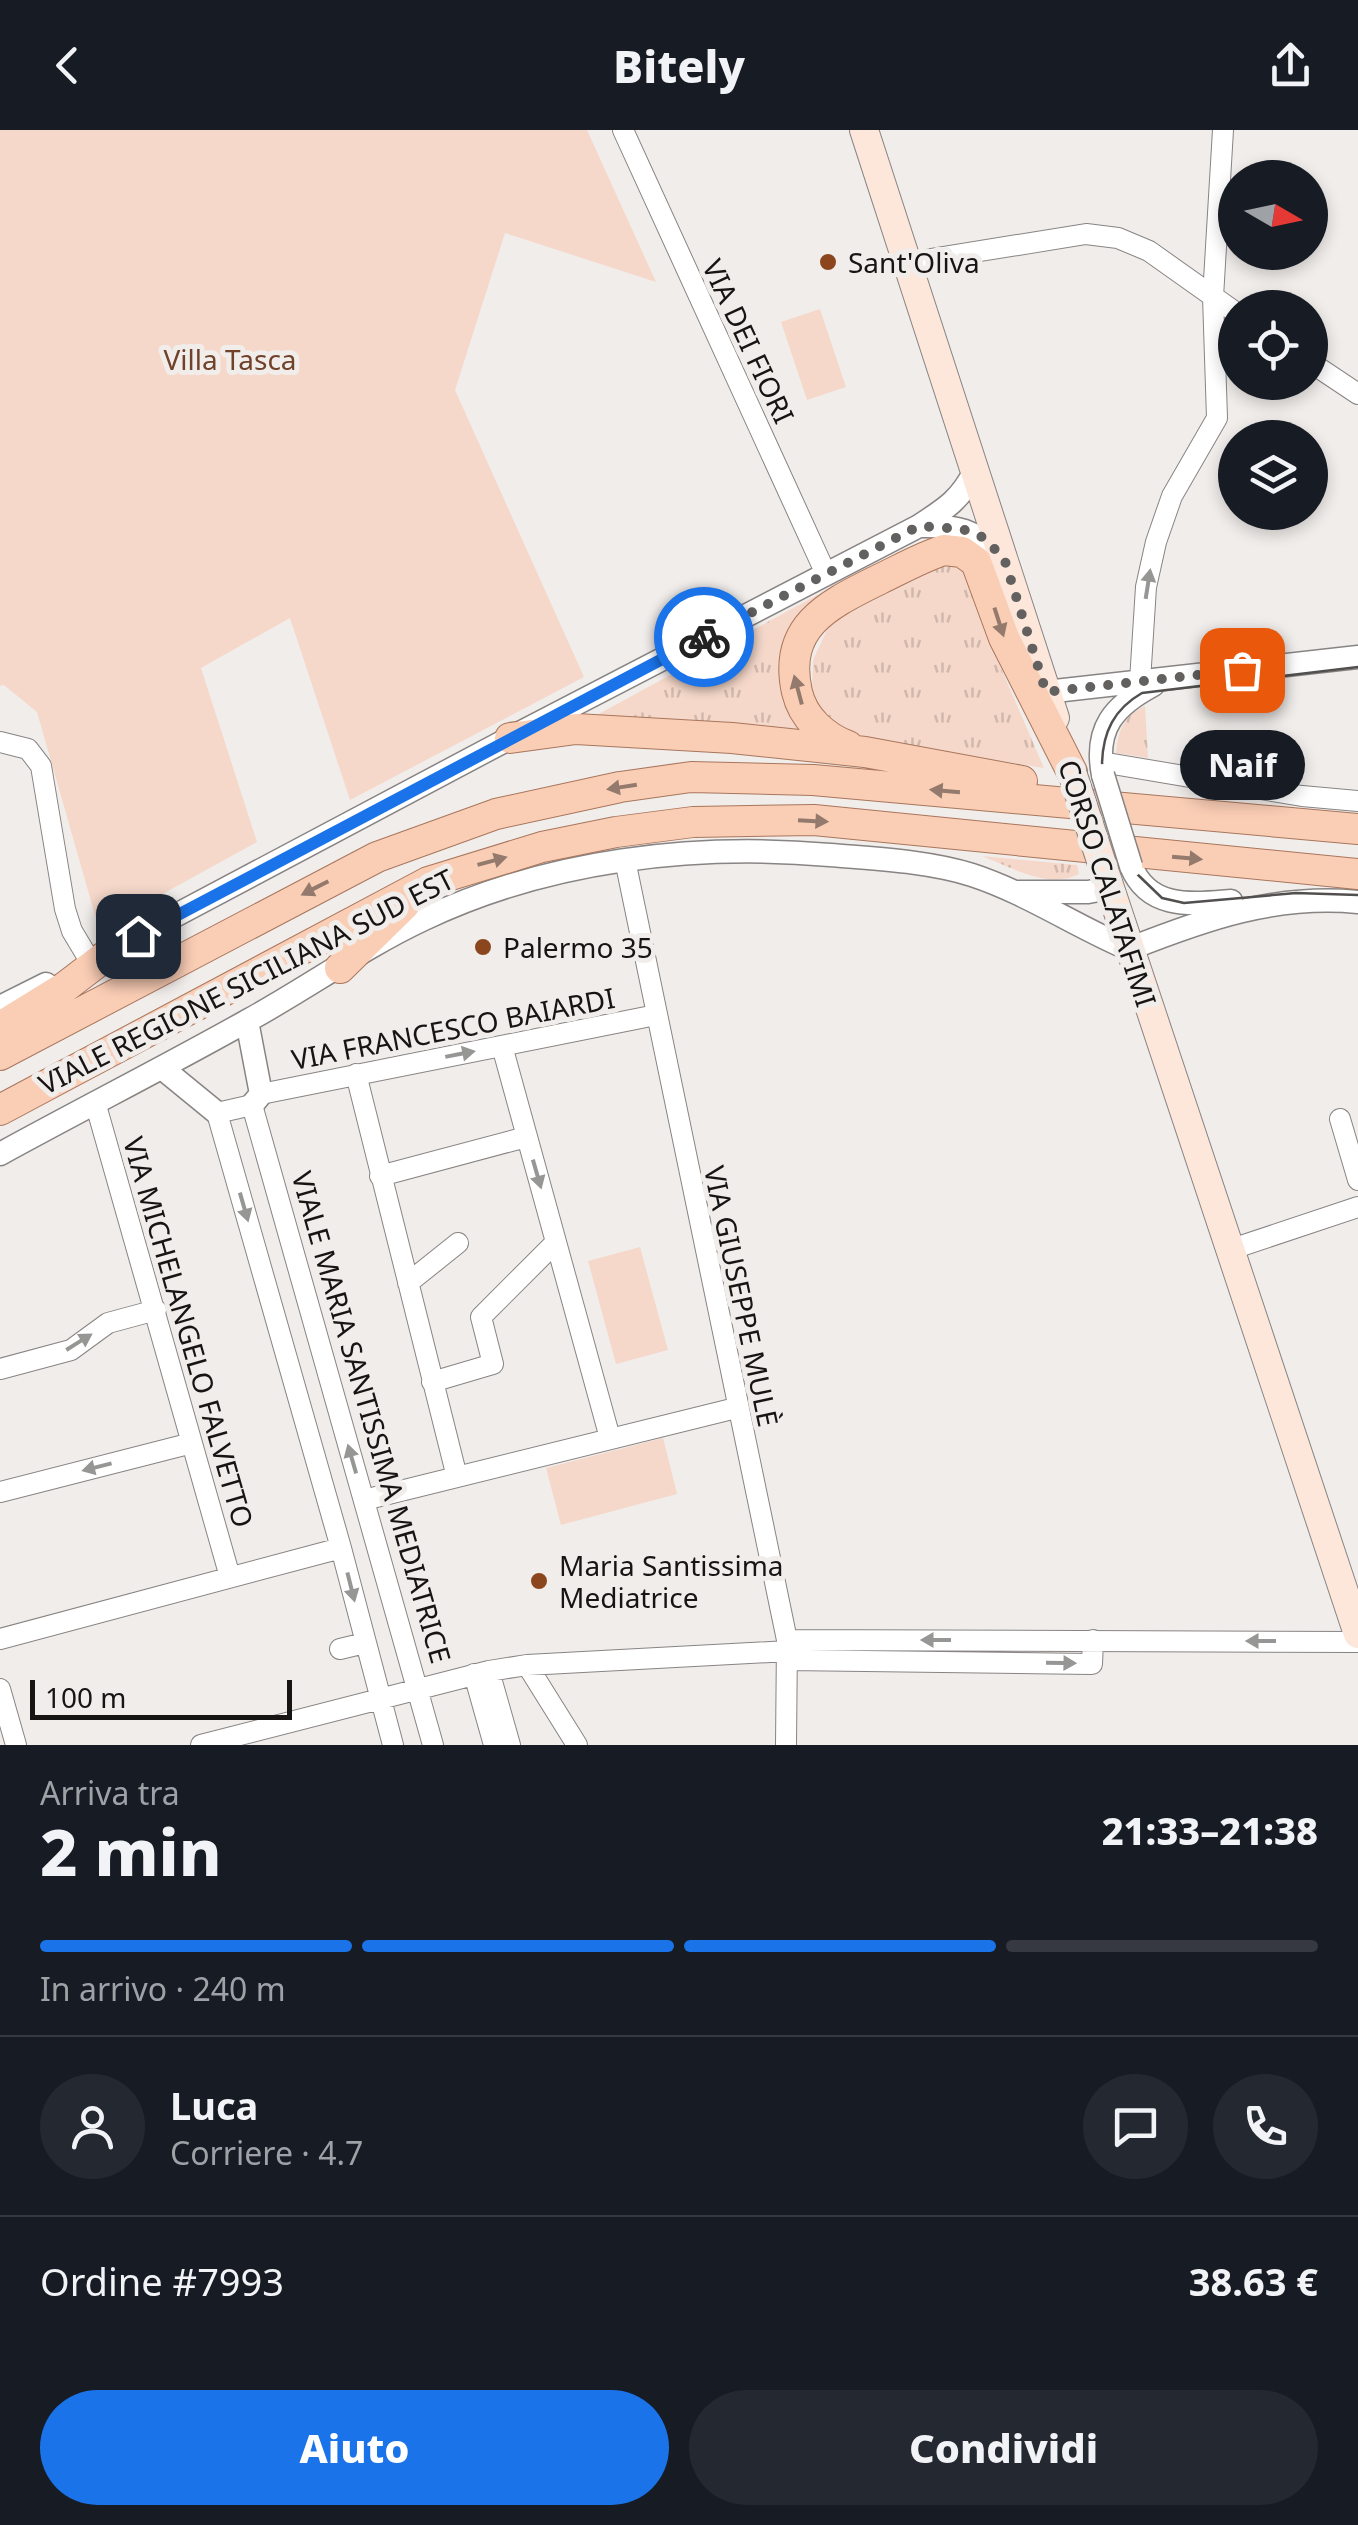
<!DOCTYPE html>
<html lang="it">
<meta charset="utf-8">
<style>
body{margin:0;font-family:"Noto Sans",sans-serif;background:#242831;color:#f1f3f6;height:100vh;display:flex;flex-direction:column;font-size:38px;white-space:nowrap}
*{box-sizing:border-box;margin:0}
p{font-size:32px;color:#9ea1a6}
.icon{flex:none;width:55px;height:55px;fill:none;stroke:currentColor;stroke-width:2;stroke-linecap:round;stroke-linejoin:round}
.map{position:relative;height:1615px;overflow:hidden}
.sheet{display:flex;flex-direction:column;background:#171b24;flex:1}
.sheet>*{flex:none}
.needle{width:65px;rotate:99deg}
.fabs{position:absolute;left:1218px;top:30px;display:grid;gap:20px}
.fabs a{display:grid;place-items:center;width:110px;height:110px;border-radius:50%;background:#171b24;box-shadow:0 5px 15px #0003;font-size:50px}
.scale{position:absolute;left:30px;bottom:25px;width:262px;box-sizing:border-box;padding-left:10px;border:5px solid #161514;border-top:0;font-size:28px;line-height:35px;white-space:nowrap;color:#161514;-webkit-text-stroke:8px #f1edeb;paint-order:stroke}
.pin{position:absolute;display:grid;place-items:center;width:85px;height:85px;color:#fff;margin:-42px;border-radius:20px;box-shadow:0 5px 15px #0006}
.courier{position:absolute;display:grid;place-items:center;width:100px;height:100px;margin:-50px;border:8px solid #1a73e8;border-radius:50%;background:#fff;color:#222;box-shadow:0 2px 12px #0007}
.bubble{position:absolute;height:70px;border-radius:35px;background:#171b24;box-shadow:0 5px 15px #0003;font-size:32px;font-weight:800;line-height:70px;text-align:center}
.overview em{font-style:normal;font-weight:800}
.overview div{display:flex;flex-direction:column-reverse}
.overview{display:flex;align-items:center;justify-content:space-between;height:170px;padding:0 40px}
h1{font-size:65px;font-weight:800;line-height:75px}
.bar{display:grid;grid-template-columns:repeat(4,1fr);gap:15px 10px;align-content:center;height:120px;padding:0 40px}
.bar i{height:12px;border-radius:8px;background:#363941}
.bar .selected{background:#1a73e8}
.bar p{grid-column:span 4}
.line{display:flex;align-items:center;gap:25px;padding:0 40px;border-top:2px solid #363941}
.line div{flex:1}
.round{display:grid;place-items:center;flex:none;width:105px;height:105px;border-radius:52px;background:#242831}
.primary-button{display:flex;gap:20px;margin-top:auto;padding:20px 40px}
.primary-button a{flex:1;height:115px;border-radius:60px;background:#1a73e8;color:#fff;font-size:40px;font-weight:800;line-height:115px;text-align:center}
.primary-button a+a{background:#242831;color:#f1f3f6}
header{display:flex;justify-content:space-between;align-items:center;height:130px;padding:0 40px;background:#171b24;font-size:45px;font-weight:800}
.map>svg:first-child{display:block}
.grass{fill:url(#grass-tufts)}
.park{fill:#f5d8ca}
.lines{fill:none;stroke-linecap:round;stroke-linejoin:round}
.minor-casing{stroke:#888483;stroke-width:22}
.tertiary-casing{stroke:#888483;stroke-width:25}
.secondary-casing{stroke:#888483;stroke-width:30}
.primary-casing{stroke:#a8765c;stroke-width:32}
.minor{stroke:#fff;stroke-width:20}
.tertiary{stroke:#fff;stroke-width:22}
.secondary{stroke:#fde6da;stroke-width:28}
.primary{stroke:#facdb5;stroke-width:30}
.tram{stroke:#52504e;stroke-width:2.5}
.tertiary-bridge-casing{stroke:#888483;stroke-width:25;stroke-linecap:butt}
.secondary-bridge-casing{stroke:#888483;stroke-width:30;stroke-linecap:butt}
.tertiary-bridge{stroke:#fff;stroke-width:22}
.secondary-bridge{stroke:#fde6da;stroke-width:28}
.oneway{fill:#969695}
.oneway2{fill:#937a6d}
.done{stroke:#63615f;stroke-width:10;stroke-dasharray:0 18}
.route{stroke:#1a73e8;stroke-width:12}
.poi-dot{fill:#8b461d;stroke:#f1edeb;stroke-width:4}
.labels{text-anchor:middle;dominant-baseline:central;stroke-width:10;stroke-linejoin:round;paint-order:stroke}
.poi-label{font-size:28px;fill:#161514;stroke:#f1edeb;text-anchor:start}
.street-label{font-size:28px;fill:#161514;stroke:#f1edeb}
.park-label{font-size:28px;fill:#704229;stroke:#f1edeb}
</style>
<header><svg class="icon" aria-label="back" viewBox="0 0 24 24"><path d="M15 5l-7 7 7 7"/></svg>Bitely<svg class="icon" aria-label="share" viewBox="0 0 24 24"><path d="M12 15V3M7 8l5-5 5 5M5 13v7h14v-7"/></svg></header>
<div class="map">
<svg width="1358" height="1615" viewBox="0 0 1358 1615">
<defs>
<pattern id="grass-tufts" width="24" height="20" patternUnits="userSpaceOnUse" patternTransform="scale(2.5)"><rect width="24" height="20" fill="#f5d8ca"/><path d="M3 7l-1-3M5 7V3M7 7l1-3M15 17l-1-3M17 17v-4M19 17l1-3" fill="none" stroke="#d1b8ad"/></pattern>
</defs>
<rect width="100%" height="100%" fill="#f1edeb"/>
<path class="grass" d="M 952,432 L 967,443 L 997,529 L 1044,638 L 840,605 L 821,585 L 812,561 L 813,530 L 832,489 L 929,435 Z
M 821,463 L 799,486 L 807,606 L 584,592 Z
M 1145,576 L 1148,628 L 1116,623 C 1118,600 1124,586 1145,576 Z
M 982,726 L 1077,735 L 1079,744 C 1049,760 1011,737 982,726 Z"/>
<path class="park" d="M 0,0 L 587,0 L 656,152 L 505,103 L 455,260 L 584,547 L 350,670 L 290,488 L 201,538 L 257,712 L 99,799 L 37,582 L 4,555 L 0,556 Z
M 820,179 L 846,257 L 807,270 L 781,192 Z
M 640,1117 L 668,1220 L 616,1234 L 588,1131 Z
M 663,1308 L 677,1364 L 561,1395 L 546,1338 Z"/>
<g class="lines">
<defs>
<path id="minor" d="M 623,0 L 826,444
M 906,133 L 1086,104 L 1118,108 L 1149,121 L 1235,182
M 1310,232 L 1358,264
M 1140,551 L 1146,457 L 1156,412 L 1172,366 L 1217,288 L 1213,167 L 1223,0
M 0,612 L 28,619 L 41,636 L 65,779 L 72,801 L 90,831
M 1101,632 L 1302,666 L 1358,671
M 625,730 L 787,1510 L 786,1615
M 502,916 L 610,1308
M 356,944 L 457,1347
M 261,964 L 656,885
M 95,972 L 230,1447
M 1340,989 L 1358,1050
M 380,1046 L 526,1007
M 1229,1120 L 1358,1077
M 408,1153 L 458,1113
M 0,1239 L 71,1220 L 108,1193 L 156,1180
M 432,1252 L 493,1234 L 481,1187 L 556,1112
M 0,1362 L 192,1313
M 364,1370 L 736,1278
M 0,1509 L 341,1418
M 787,1510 L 1358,1512
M 340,1519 L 365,1513
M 788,1530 L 1092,1534 L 1093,1510
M 527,1535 L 577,1615
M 489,1541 L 510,1615
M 474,1544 L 494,1615
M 0,1559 L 16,1615
M 201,1615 L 489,1541 L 527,1535 L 788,1521
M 393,1615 L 341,1418 L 217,983 L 252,975 L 433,1615"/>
<path id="tertiary" d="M 919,396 C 957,395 975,400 1002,426
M 1046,562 L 1358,527
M 1103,645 C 1094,598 1114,576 1153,555
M 1131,736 C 1149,780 1192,774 1231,771
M 1015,762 L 1088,762 L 1110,758
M 101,825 L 510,608 L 919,396 C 947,378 961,369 976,339
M 0,877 L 46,854
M 247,891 L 261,964 L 252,975
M 162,938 L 217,983
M 0,1024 C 82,979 165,937 247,891 C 306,859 362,818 424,789 C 548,730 694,713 830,725 C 876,729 927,731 972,745 C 1027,763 1077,797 1129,819 C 1205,789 1275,764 1358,772"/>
<path id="secondary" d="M 864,0 L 1055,588
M 1102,734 L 1358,1504"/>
<path id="primary" d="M 510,608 L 576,599 L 732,608 L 865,622 L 1022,651
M 848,616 C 824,607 803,588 797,562 C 782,495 830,474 880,449 C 901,439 922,427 944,420 L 962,422 L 976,432 L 1004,508 L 1072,642
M 340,838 L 405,774
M 0,897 L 65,857 L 116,818
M 0,925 L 377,727 L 496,684 L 620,657 L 691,647 L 813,650 L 1358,699
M 0,980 L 428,752 L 542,717 L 616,702 L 693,692 L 814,690 L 1358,744"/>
</defs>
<use href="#minor" class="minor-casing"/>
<use href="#tertiary" class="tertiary-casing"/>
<use href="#secondary" class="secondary-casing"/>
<use href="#primary" class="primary-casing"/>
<use href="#minor" class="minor"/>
<use href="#tertiary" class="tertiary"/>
<use href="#secondary" class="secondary"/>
<use href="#primary" class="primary"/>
<path class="tram" d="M 1358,537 L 1142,563 C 1114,579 1103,602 1102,633 L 1136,743 L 1162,768 L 1184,773 L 1296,763 L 1358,765"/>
<defs>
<path id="tertiary-bridge" d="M 1103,645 L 1131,736"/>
<path id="secondary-bridge" d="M 1072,642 L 1102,734"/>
</defs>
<use href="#tertiary-bridge" class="tertiary-bridge-casing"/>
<use href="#secondary-bridge" class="secondary-bridge-casing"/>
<use href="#tertiary-bridge" class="tertiary-bridge"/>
<use href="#secondary-bridge" class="secondary-bridge"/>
</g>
<defs><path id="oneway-solid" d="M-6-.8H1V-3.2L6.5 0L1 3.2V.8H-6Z" transform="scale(2.5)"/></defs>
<g class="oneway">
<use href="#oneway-solid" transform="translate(1148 454) rotate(-81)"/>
<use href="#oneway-solid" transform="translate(460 924) rotate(-11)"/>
<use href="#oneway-solid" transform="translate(537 1044) rotate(74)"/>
<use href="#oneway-solid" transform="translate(244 1077) rotate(74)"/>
<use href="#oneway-solid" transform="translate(79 1212) rotate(-32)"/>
<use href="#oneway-solid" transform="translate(352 1329) rotate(-106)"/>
<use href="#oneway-solid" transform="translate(97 1337) rotate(166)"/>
<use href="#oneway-solid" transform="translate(351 1457) rotate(76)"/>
<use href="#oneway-solid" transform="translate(936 1510) rotate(180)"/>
<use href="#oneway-solid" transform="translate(1261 1511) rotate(-180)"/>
<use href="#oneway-solid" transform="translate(1061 1533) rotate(1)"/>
</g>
<g class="oneway2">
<use href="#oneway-solid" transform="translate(999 492) rotate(72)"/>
<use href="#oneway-solid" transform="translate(798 560) rotate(-105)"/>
<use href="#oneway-solid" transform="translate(622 657) rotate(171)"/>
<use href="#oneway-solid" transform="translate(945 661) rotate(-175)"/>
<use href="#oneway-solid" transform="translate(813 691) rotate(3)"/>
<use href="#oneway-solid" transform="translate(1187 728) rotate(5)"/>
<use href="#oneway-solid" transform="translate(492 731) rotate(-15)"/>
<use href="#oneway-solid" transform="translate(315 758) rotate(153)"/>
</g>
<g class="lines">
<path class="done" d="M 704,507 L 919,396 L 962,399 L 982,407 L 1004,428 L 1046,562 L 1242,540"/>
<path class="route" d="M 138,806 L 704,507"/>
</g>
<g class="poi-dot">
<circle cx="828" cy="132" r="10"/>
<circle cx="483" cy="817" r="10"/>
<circle cx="539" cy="1451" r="10"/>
</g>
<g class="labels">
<g class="poi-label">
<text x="848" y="132">Sant'Oliva</text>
<text x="503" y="817">Palermo 35</text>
<text x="559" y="1435">Maria Santissima<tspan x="559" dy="32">Mediatrice</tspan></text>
</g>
<g class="street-label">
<text transform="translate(749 211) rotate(65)">VIA DEI FIORI</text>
<text transform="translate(1108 753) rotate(72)">CORSO CALATAFIMI</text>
<text transform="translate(246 851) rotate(-27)">VIALE REGIONE SICILIANA SUD EST</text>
<text transform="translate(453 898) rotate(-11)">VIA FRANCESCO BAIARDI</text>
<text transform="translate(742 1166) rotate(78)">VIA GIUSEPPE MULÈ</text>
<text transform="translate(189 1202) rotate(74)">VIA MICHELANGELO FALVETTO</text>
<text transform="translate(372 1287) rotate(74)">VIALE MARIA SANTISSIMA MEDIATRICE</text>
</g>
<g class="park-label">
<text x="230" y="229">Villa Tasca</text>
</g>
</g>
</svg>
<div class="fabs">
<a><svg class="needle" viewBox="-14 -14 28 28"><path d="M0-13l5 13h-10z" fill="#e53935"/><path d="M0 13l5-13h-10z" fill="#9ea1a6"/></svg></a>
<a><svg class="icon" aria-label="locate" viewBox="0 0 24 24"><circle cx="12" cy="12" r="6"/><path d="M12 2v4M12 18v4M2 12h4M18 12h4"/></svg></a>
<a><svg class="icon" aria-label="layers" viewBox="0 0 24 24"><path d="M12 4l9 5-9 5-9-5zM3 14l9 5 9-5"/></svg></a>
</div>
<div class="scale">100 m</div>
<div class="pin" style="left:1242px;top:540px;background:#ea580c"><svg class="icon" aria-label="bag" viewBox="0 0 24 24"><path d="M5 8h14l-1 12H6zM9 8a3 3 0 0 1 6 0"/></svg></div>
<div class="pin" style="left:138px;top:806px;background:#1f2937"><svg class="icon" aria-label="home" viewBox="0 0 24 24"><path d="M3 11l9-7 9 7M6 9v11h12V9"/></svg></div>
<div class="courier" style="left:704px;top:507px"><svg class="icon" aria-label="bike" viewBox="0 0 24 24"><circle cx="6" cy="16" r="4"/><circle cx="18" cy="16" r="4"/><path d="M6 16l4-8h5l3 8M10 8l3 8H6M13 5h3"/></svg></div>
<div class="bubble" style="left:1180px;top:600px;width:125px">Naif</div>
</div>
<section class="sheet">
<div class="overview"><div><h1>2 min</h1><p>Arriva tra</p></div><em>21:33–21:38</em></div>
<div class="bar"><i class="selected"></i><i class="selected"></i><i class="selected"></i><i></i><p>In arrivo · 240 m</p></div>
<div class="line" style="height:180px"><a class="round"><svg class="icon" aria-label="person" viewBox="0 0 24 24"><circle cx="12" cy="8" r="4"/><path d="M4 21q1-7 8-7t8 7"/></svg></a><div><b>Luca</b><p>Corriere · 4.7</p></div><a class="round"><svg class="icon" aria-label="chat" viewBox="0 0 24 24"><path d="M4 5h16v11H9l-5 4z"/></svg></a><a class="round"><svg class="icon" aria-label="phone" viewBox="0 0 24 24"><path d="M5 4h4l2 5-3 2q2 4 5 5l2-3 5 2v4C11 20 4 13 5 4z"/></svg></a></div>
<div class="line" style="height:130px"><div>Ordine #7993</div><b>38.63 €</b></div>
<div class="primary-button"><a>Aiuto</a><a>Condividi</a></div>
</section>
